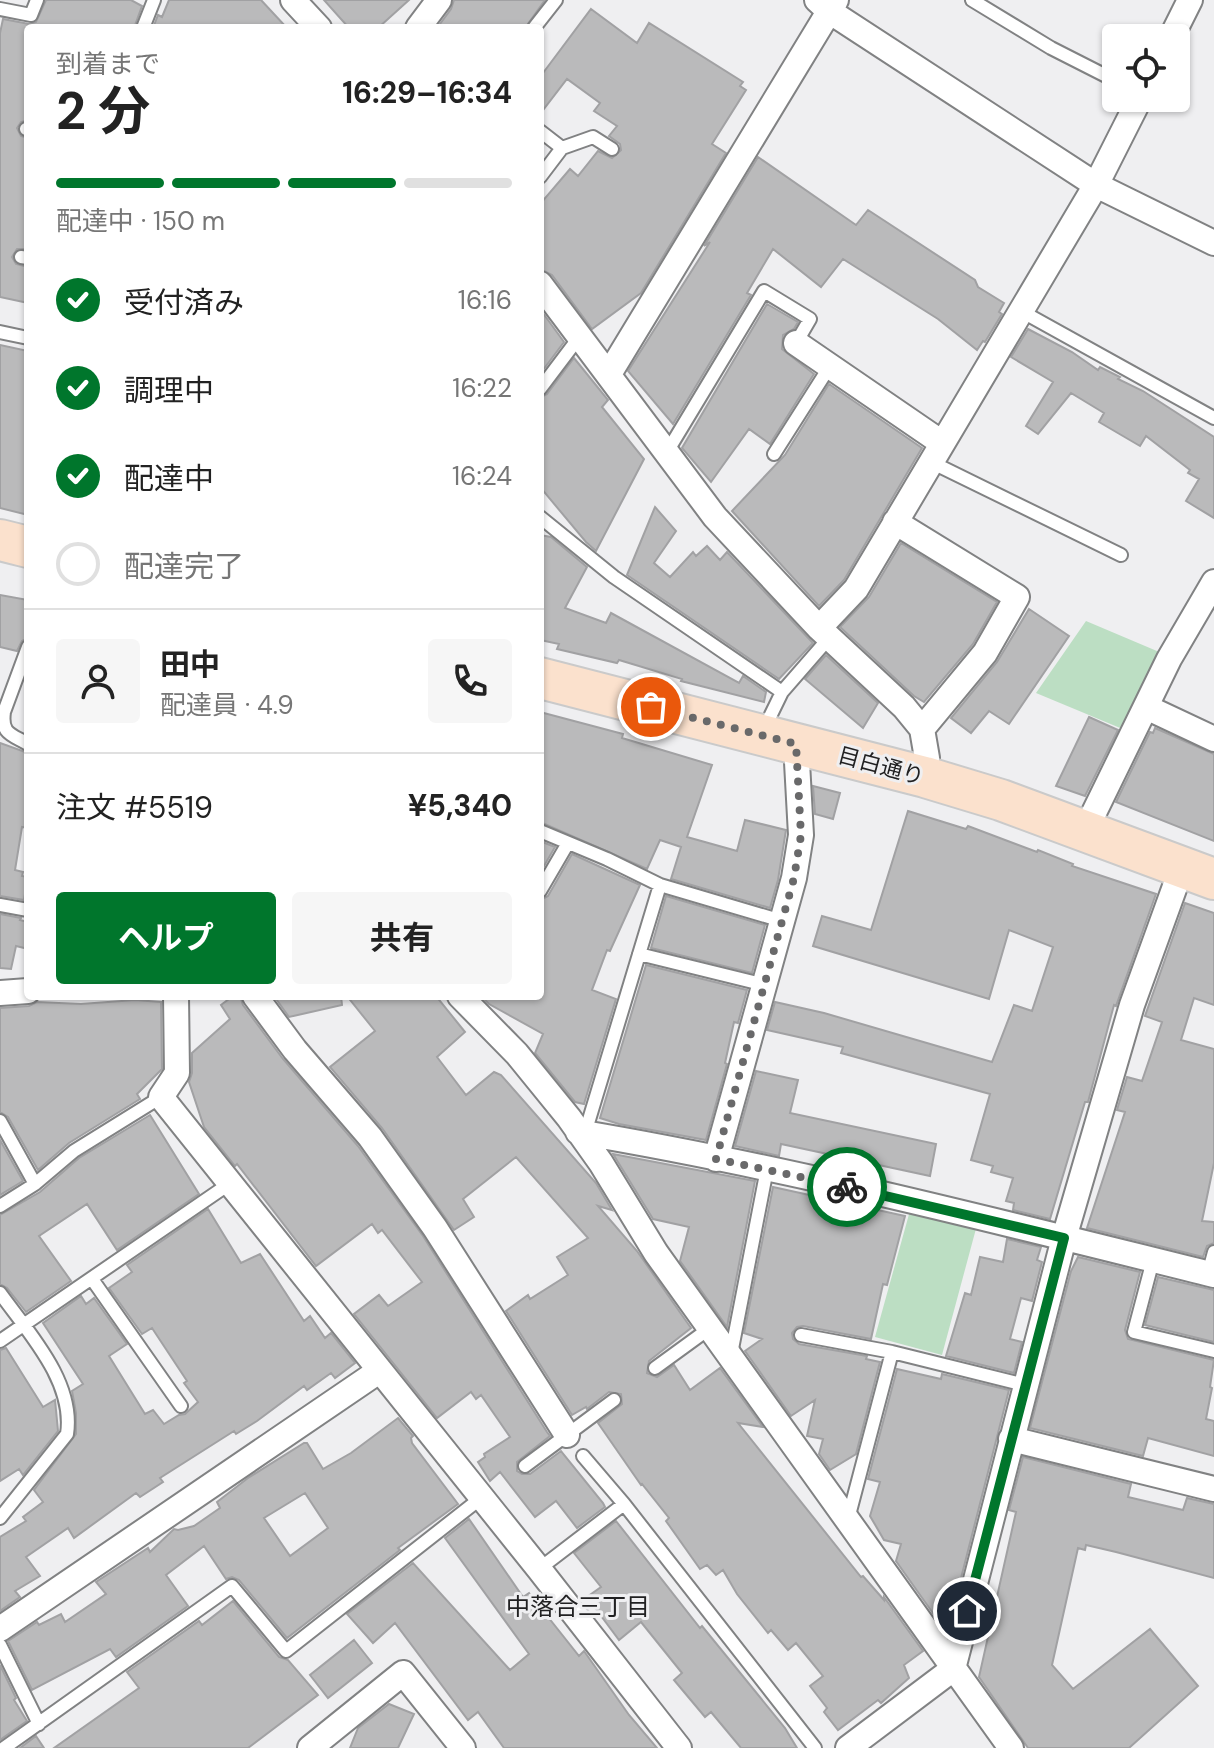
<!DOCTYPE html>
<html lang="ja">
<meta charset="utf-8">
<style>
body{margin:0;font-family:"DM Sans","Noto Sans JP",sans-serif;background:#f6f6f6;color:#222;height:100vh;display:flex;flex-direction:column;font-size:30px;white-space:nowrap}
*{box-sizing:border-box;margin:0}
p{font-size:26px;color:#767676}
.icon{flex:none;width:44px;height:44px;fill:none;stroke:currentColor;stroke-width:2;stroke-linecap:round;stroke-linejoin:round}
.map{position:relative;flex:1;overflow:hidden}
.drawer{position:absolute;left:24px;top:24px;width:520px;height:976px;display:flex;flex-direction:column;background:#fff;border-radius:8px;box-shadow:0 2px 6px #0004}
.drawer>*{flex:none}
.tools{position:absolute;left:1102px;top:24px;display:grid;gap:16px}
.tools a{display:grid;place-items:center;width:88px;height:88px;border-radius:8px;background:#fff;box-shadow:0 2px 6px #0004;font-size:40px}
.pin{position:absolute;display:grid;place-items:center;width:68px;height:68px;color:#fff;margin:-34px;border:4px solid #fff;border-radius:50%;box-shadow:0 2px 8px #0007}
.courier{position:absolute;display:grid;place-items:center;width:80px;height:80px;margin:-40px;border:6px solid #00762c;border-radius:50%;background:#fff;color:#222;box-shadow:0 2px 10px #0007}
.overview em{font-style:normal;font-weight:700}
.overview div{display:flex;flex-direction:column-reverse}
.overview{display:flex;align-items:center;justify-content:space-between;height:136px;padding:0 32px}
h1{font-size:52px;font-weight:700;line-height:60px}
.bar{display:grid;grid-template-columns:repeat(4,1fr);gap:12px 8px;align-content:center;height:96px;padding:0 32px}
.bar i{height:10px;border-radius:6px;background:#e0e0e0}
.bar .on{background:#00762c}
.bar p{grid-column:span 4}
.line{display:flex;align-items:center;gap:20px;padding:0 32px;border-top:2px solid #e0e0e0}
.line div{flex:1}
.round{display:grid;place-items:center;flex:none;width:84px;height:84px;border-radius:8px;background:#f6f6f6}
ol{padding:0 32px;list-style:none}
li{display:flex;align-items:center;gap:24px;height:88px}
li p{margin-inline-start:auto}
li .icon{padding:8px;border-radius:50%;background:#00762c;color:#fff;stroke-width:4}
li:last-child{color:#767676}
li i{width:44px;height:44px;border:4px solid #e0e0e0;border-radius:50%}
.button{display:flex;gap:16px;margin-top:auto;padding:16px 32px}
.button a{flex:1;height:92px;border-radius:8px;background:#00762c;color:#fff;font-size:32px;font-weight:700;line-height:92px;text-align:center}
.button a+a{background:#f6f6f6;color:#222}
.map>svg:first-child{display:block}
.green{fill:#bcdec3}
.building{fill:#bababb;stroke:#a1a1a3;stroke-width:2;fill-rule:evenodd}
.lines{fill:none;stroke-linecap:round;stroke-linejoin:round}
.lane-casing{stroke:#818283;stroke-width:16}
.street-casing{stroke:#818283;stroke-width:28}
.primary-casing{stroke:#cacaca;stroke-width:44}
.lane{stroke:#fff;stroke-width:12}
.street{stroke:#fff;stroke-width:24}
.primary{stroke:#fbe1cd;stroke-width:40}
.done{stroke:#69696a;stroke-width:8;stroke-dasharray:0 14.4}
.route{stroke:#00762c;stroke-width:10}
.labels{text-anchor:middle;dominant-baseline:central;stroke-width:6;stroke-linejoin:round;paint-order:stroke}
.street-label{font-size:22px;fill:#212122;stroke:#efeff1}
.neighbourhood-label{font-size:24px;fill:#212122;stroke:#efeff1}
</style>
<div class="map">
<svg width="1214" height="1748" viewBox="0 0 1214 1748">
<rect width="100%" height="100%" fill="#efeff1"/>
<path class="green" d="M 1086,621 L 1164,654 L 1125,730 L 1036,693 Z
M 911,1207 L 977,1225 L 942,1355 L 875,1337 Z"/>
<path class="building" d="M 46,0 L 131,0 L 142,6 L 134,28 L 28,28 L 28,120 L 21,122 L 17,128 L 21,136 L 28,138 L 28,249 L 17,249 L 12,257 L 16,264 L 28,267 L 28,303 L 0,297 L 0,33 L 3,19 L 29,24 L 36,22 Z
M 169,0 L 261,0 L 287,28 L 153,28 L 158,15 L 162,17 Z
M 324,0 L 409,0 L 378,28 L 349,28 Z
M 454,0 L 545,0 L 525,28 L 437,28 L 451,9 Z
M 591,9 L 637,43 L 649,23 L 743,82 L 740,86 L 746,90 L 712,144 L 726,153 L 641,293 L 592,329 L 552,275 L 540,269 L 540,204 L 570,169 L 578,176 L 598,151 L 612,158 L 621,150 L 620,144 L 609,136 L 617,126 L 594,111 L 600,103 L 567,79 L 540,114 L 540,77 Z
M 758,157 L 856,225 L 868,210 L 975,280 L 978,287 L 1004,303 L 999,312 L 1002,314 L 985,342 L 983,341 L 977,350 L 938,319 L 843,259 L 821,287 L 773,249 L 747,293 L 751,295 L 673,424 L 628,371 L 710,242 L 704,246 Z
M 767,304 L 798,322 L 794,329 L 783,335 L 782,349 L 814,374 L 770,444 L 749,429 L 711,482 L 682,448 Z
M 540,309 L 564,342 L 540,374 Z
M 1028,329 L 1072,352 L 1098,370 L 1100,367 L 1120,377 L 1118,379 L 1143,391 L 1214,437 L 1214,518 L 1186,501 L 1199,479 L 1188,473 L 1190,470 L 1146,436 L 1140,446 L 1099,422 L 1104,413 L 1071,393 L 1038,434 L 1026,426 L 1053,382 L 1011,357 Z
M 0,345 L 28,351 L 28,515 L 0,508 Z
M 574,358 L 608,400 L 602,407 L 644,459 L 596,551 L 586,542 L 540,487 L 540,398 L 547,394 Z
M 829,384 L 922,448 L 844,580 L 819,606 L 732,511 L 785,455 Z
M 655,507 L 676,531 L 654,563 L 670,577 L 693,552 L 696,556 L 707,546 L 720,560 L 727,552 L 813,643 L 779,679 L 627,575 Z
M 540,535 L 551,537 L 587,567 L 565,608 L 606,623 L 611,613 L 739,683 L 743,676 L 766,692 L 764,702 L 681,681 L 682,679 L 619,660 L 617,663 L 557,649 L 559,644 L 540,640 Z
M 901,543 L 997,602 L 973,644 L 924,702 L 914,696 L 840,627 L 869,597 Z
M 0,595 L 28,600 L 28,638 L 22,641 L 17,651 L 0,647 Z
M 1029,609 L 1069,636 L 1009,724 L 989,711 L 971,733 L 951,718 L 997,662 Z
M 826,655 L 878,703 L 863,728 L 805,679 Z
M 540,712 L 623,734 L 622,738 L 712,765 L 687,837 L 737,851 L 745,820 L 786,830 L 778,880 L 770,908 L 671,879 L 681,847 L 660,840 L 647,869 L 540,822 Z
M 1089,717 L 1118,730 L 1085,796 L 1056,786 Z
M 1155,728 L 1214,754 L 1214,841 L 1116,802 L 1150,732 L 1153,733 Z
M 0,743 L 28,753 L 28,828 L 22,827 L 15,870 L 23,872 L 22,876 L 28,877 L 24,900 L 0,896 Z
M 813,786 L 840,793 L 833,819 L 815,814 Z
M 908,811 L 966,829 L 968,826 L 1037,852 L 1038,850 L 1073,864 L 1072,866 L 1156,894 L 1116,1006 L 1114,1005 L 1088,1102 L 1085,1102 L 1050,1219 L 1013,1210 L 1014,1203 L 1006,1201 L 1013,1178 L 991,1172 L 993,1166 L 971,1160 L 990,1094 L 841,1053 L 843,1047 L 767,1030 L 775,1002 L 824,1013 L 992,1062 L 1014,1005 L 1032,1011 L 1053,947 L 1009,930 L 989,999 L 813,946 L 822,916 L 871,930 Z
M 540,841 L 555,847 L 540,873 Z
M 572,854 L 640,885 L 610,951 L 607,950 L 592,990 L 616,999 L 584,1104 L 575,1102 L 535,1053 L 543,1034 L 489,1004 L 481,996 L 540,996 L 540,900 L 548,896 Z
M 666,896 L 765,925 L 752,973 L 651,948 Z
M 1185,903 L 1214,913 L 1214,1005 L 1194,998 L 1181,1040 L 1214,1049 L 1214,1163 L 1202,1221 L 1214,1222 L 1214,1243 L 1207,1246 L 1203,1257 L 1087,1228 L 1125,1112 L 1117,1110 L 1127,1077 L 1142,1081 L 1162,1022 L 1145,1016 Z
M 0,914 L 21,918 L 20,920 L 28,922 L 28,949 L 16,946 L 11,969 L 0,968 Z
M 646,965 L 747,990 L 738,1023 L 734,1022 L 725,1063 L 727,1064 L 706,1140 L 619,1124 L 600,1118 Z
M 233,996 L 240,996 L 243,1005 L 283,1059 L 358,1146 L 423,1236 L 547,1432 L 550,1436 L 517,1462 L 517,1471 L 522,1474 L 530,1474 L 561,1451 L 603,1503 L 605,1507 L 577,1528 L 556,1501 L 535,1517 L 500,1472 L 490,1481 L 478,1462 L 485,1457 L 484,1454 L 510,1437 L 481,1395 L 476,1399 L 471,1392 L 437,1418 L 354,1314 L 379,1295 L 388,1306 L 422,1282 L 382,1230 L 378,1233 L 372,1224 L 316,1266 L 237,1164 L 235,1166 L 204,1127 L 189,1082 L 192,1073 L 192,1053 L 230,1019 L 221,1005 Z
M 274,996 L 341,996 L 342,1005 L 289,1017 Z
M 347,996 L 436,996 L 465,1032 L 437,1057 L 466,1095 L 494,1072 L 501,1075 L 596,1183 L 612,1210 L 598,1206 L 637,1251 L 691,1328 L 649,1361 L 647,1373 L 657,1377 L 674,1365 L 690,1390 L 720,1368 L 763,1427 L 738,1423 L 861,1577 L 863,1576 L 884,1600 L 884,1597 L 923,1651 L 904,1665 L 909,1678 L 881,1703 L 878,1700 L 838,1730 L 824,1712 L 827,1708 L 810,1686 L 823,1676 L 796,1643 L 788,1650 L 771,1630 L 768,1633 L 737,1594 L 723,1570 L 716,1575 L 707,1565 L 700,1569 L 666,1521 L 669,1518 L 642,1484 L 641,1485 L 598,1423 L 622,1404 L 621,1394 L 609,1392 L 587,1409 L 586,1407 L 572,1415 L 506,1311 L 528,1295 L 530,1299 L 568,1275 L 557,1257 L 588,1238 L 516,1157 L 463,1199 L 474,1217 L 454,1230 L 382,1128 L 330,1067 L 375,1031 Z
M 135,1000 L 161,1002 L 162,1069 L 137,1094 L 140,1099 L 69,1143 L 38,1170 L 8,1117 L 0,1112 L 0,1008 L 29,1006 L 37,1002 L 81,1004 Z
M 756,1071 L 798,1080 L 790,1113 L 936,1144 L 930,1176 L 781,1144 L 779,1156 L 735,1146 Z
M 150,1115 L 199,1194 L 117,1250 L 87,1204 L 39,1236 L 71,1281 L 26,1312 L 7,1288 L 0,1284 L 0,1215 L 40,1192 L 79,1158 Z
M 0,1140 L 23,1181 L 0,1195 Z
M 613,1154 L 755,1181 L 727,1327 L 680,1261 L 689,1227 L 653,1219 Z
M 773,1187 L 905,1216 L 887,1285 L 883,1284 L 871,1339 L 803,1326 L 797,1327 L 792,1333 L 793,1339 L 799,1344 L 867,1356 L 866,1359 L 880,1362 L 856,1454 L 830,1470 L 819,1454 L 823,1439 L 807,1436 L 815,1400 L 791,1416 L 745,1351 L 762,1339 L 744,1333 Z
M 208,1209 L 241,1263 L 260,1254 L 304,1321 L 310,1316 L 325,1338 L 331,1333 L 355,1363 L 335,1378 L 331,1373 L 307,1390 L 304,1386 L 257,1421 L 236,1434 L 234,1431 L 160,1478 L 163,1482 L 140,1497 L 136,1493 L 74,1538 L 68,1528 L 26,1557 L 40,1576 L 15,1591 L 20,1597 L 0,1611 L 0,1537 L 26,1521 L 23,1517 L 43,1502 L 34,1490 L 76,1434 L 76,1413 L 72,1391 L 83,1384 L 43,1323 L 81,1296 L 86,1304 L 94,1298 L 127,1344 L 109,1356 L 145,1414 L 153,1410 L 164,1424 L 179,1415 L 185,1414 L 198,1402 L 184,1383 L 187,1381 L 152,1328 L 142,1334 L 109,1288 L 132,1272 L 127,1265 Z
M 1007,1239 L 1041,1247 L 1037,1260 L 1042,1262 L 1032,1301 L 1021,1298 L 1010,1339 L 1022,1342 L 1014,1373 L 946,1356 L 965,1293 L 971,1295 L 980,1257 L 1003,1262 Z
M 1078,1257 L 1140,1272 L 1125,1330 L 1128,1339 L 1214,1360 L 1210,1387 L 1212,1388 L 1206,1419 L 1214,1421 L 1214,1456 L 1148,1438 L 1143,1456 L 1030,1428 L 1071,1271 Z
M 1158,1277 L 1214,1290 L 1214,1342 L 1145,1325 Z
M 6,1348 L 43,1407 L 55,1400 L 58,1431 L 23,1475 L 19,1469 L 0,1481 L 0,1350 Z
M 897,1369 L 941,1379 L 942,1374 L 1009,1390 L 947,1633 L 896,1561 L 901,1544 L 884,1540 L 870,1516 L 880,1482 L 868,1479 Z
M 398,1418 L 413,1436 L 411,1438 L 412,1443 L 458,1504 L 398,1548 L 400,1550 L 287,1638 L 239,1580 L 232,1577 L 226,1579 L 204,1546 L 166,1575 L 188,1606 L 116,1657 L 110,1649 L 32,1690 L 8,1641 L 37,1622 L 39,1625 L 61,1614 L 65,1622 L 106,1594 L 96,1582 L 148,1548 L 150,1552 L 174,1529 L 178,1530 L 194,1526 L 220,1508 L 217,1502 L 248,1478 L 304,1443 L 307,1443 L 323,1469 L 351,1453 ZM 305,1493 L 328,1528 L 290,1556 L 264,1518 Z
M 1023,1457 L 1131,1484 L 1128,1497 L 1183,1510 L 1187,1498 L 1214,1504 L 1214,1578 L 1116,1552 L 1086,1545 L 1085,1550 L 1078,1548 L 1052,1665 L 1073,1689 L 1150,1629 L 1198,1686 L 1129,1748 L 1028,1748 L 979,1677 L 1016,1512 L 1009,1510 Z
M 469,1519 L 523,1597 L 529,1593 L 579,1656 L 584,1651 L 629,1715 L 657,1748 L 504,1748 L 478,1712 L 468,1720 L 395,1623 L 373,1643 L 347,1614 L 413,1563 L 510,1670 L 529,1654 L 445,1538 Z
M 616,1521 L 700,1628 L 702,1626 L 785,1728 L 797,1748 L 741,1748 L 711,1712 L 705,1717 L 674,1680 L 682,1673 L 641,1622 L 619,1640 L 587,1597 L 601,1587 L 574,1553 Z
M 233,1601 L 279,1657 L 288,1660 L 318,1695 L 248,1748 L 54,1748 L 139,1688 L 127,1672 L 199,1621 L 202,1625 Z
M 354,1640 L 372,1663 L 328,1698 L 310,1675 Z
M 0,1665 L 16,1698 L 14,1700 L 27,1721 L 0,1740 Z
M 389,1704 L 414,1714 L 398,1748 L 350,1748 L 358,1728 Z
M 36,1736 L 44,1748 L 20,1748 Z"/>
<g class="lines">
<defs>
<path id="lane" d="M 972,0 L 1051,48 L 1116,81
M 0,9 L 31,15 L 37,0
M 143,28 L 154,0
M 534,28 L 556,0
M 26,129 L 28,129
M 540,131 L 562,148 L 540,177
M 562,148 L 593,137 L 612,149
M 21,257 L 28,258
M 1021,311 L 1214,418
M 0,332 L 28,338
M 540,389 L 580,336
M 667,452 L 764,291 L 810,319 L 796,343
M 774,454 L 830,366
M 931,462 L 1121,555
M 540,517 L 614,577 L 782,692
M 0,712 L 4,712 L 28,647
M 4,712 C 1,734 11,734 28,744
M 764,729 L 782,692 L 829,638
M 540,831 L 607,859 L 660,885 L 782,921
M 540,891 L 568,843
M 0,905 L 28,910
M 639,954 L 765,985
M 0,1121 L 35,1184
M 585,1133 L 660,885
M 0,1206 L 35,1184 L 74,1151 L 161,1097
M 1153,1260 L 1134,1332 L 1214,1351
M 1208,1274 L 1214,1252
M 92,1279 L 181,1406
M 0,1293 C 28,1332 75,1382 67,1434 L 0,1518
M 801,1335 L 892,1352 L 1025,1385
M 0,1341 L 229,1184
M 731,1354 L 767,1169
M 655,1368 L 710,1328
M 583,1456 L 624,1504 L 815,1748
M 525,1466 L 614,1400
M 848,1519 L 892,1352
M 539,1569 L 624,1504
M 0,1645 L 39,1724
M 4,1748 L 232,1586 L 286,1651 L 481,1498"/>
<path id="street" d="M 293,0 L 319,28
M 817,0 L 829,11 L 1096,185 L 1214,243
M 418,28 L 439,0
M 1171,38 L 1190,0
M 540,284 L 715,517 L 819,628 L 904,707 L 922,729 L 927,758 L 925,777
M 796,343 L 942,443
M 609,374 L 836,0
M 895,522 L 1017,597 L 985,653 L 922,729
M 819,628 L 856,589 L 1096,185 L 1140,98
M 1146,707 L 1214,739
M 1085,831 L 1169,659 L 1214,582
M 0,993 L 28,991
M 176,996 L 177,1073 L 161,1097 L 539,1569 L 679,1748
M 255,996 L 295,1050 L 370,1137 L 435,1228 L 567,1435
M 460,996 L 517,1054 L 569,1118 L 601,1163 L 656,1253 L 1011,1748
M 578,1132 C 792,1168 1004,1223 1214,1275
M 716,1159 L 794,878 L 801,835 L 796,744
M 1011,1439 L 1214,1489
M 0,1629 L 379,1371
M 310,1748 L 403,1673 L 463,1748
M 848,1748 L 953,1669 L 1064,1238 L 1132,1005 L 1182,867"/>
<path id="primary" d="M 0,540 L 28,547
M 540,678 L 925,777 L 1001,800 L 1214,879"/>
</defs>
<use href="#lane" class="lane-casing"/>
<use href="#street" class="street-casing"/>
<use href="#primary" class="primary-casing"/>
<use href="#lane" class="lane"/>
<use href="#street" class="street"/>
<use href="#primary" class="primary"/>
</g>
<g class="lines">
<path class="done" d="M 651,707 L 796,744 L 801,835 L 794,878 L 716,1159 L 847,1187"/>
<path class="route" d="M 847,1187 L 1064,1238 L 967,1611"/>
</g>
<g class="labels">
<g class="street-label">
<text transform="translate(881 766) rotate(15)">目白通り</text>
</g>
<g class="neighbourhood-label">
<text x="578" y="1606">中落合三丁目</text>
</g>
</g>
</svg>
<div class="tools">
<a><svg class="icon" aria-label="locate" viewBox="0 0 24 24"><circle cx="12" cy="12" r="6"/><path d="M12 2v4M12 18v4M2 12h4M18 12h4"/></svg></a>
</div>
<div class="pin" style="left:651px;top:707px;background:#ea580c"><svg class="icon" aria-label="bag" viewBox="0 0 24 24"><path d="M5 8h14l-1 12H6zM9 8a3 3 0 0 1 6 0"/></svg></div>
<div class="pin" style="left:967px;top:1611px;background:#1f2937"><svg class="icon" aria-label="home" viewBox="0 0 24 24"><path d="M3 11l9-7 9 7M6 9v11h12V9"/></svg></div>
<div class="courier" style="left:847px;top:1187px"><svg class="icon" aria-label="bike" viewBox="0 0 24 24"><circle cx="6" cy="16" r="4"/><circle cx="18" cy="16" r="4"/><path d="M6 16l4-8h5l3 8M10 8l3 8H6M13 5h3"/></svg></div>
<section class="drawer">
<div class="overview"><div><h1>2 分</h1><p>到着まで</p></div><em>16:29–16:34</em></div>
<div class="bar"><i class="on"></i><i class="on"></i><i class="on"></i><i></i><p>配達中 · 150 m</p></div>
<ol>
<li><svg class="icon" aria-label="check" viewBox="0 0 24 24"><path d="M5 12l5 5 9-10"/></svg>受付済み<p>16:16</p></li>
<li><svg class="icon" aria-label="check" viewBox="0 0 24 24"><path d="M5 12l5 5 9-10"/></svg>調理中<p>16:22</p></li>
<li><svg class="icon" aria-label="check" viewBox="0 0 24 24"><path d="M5 12l5 5 9-10"/></svg>配達中<p>16:24</p></li>
<li><i></i>配達完了</li>
</ol>
<div class="line" style="height:144px"><a class="round"><svg class="icon" aria-label="person" viewBox="0 0 24 24"><circle cx="12" cy="8" r="4"/><path d="M4 21q1-7 8-7t8 7"/></svg></a><div><b>田中</b><p>配達員 · 4.9</p></div><a class="round"><svg class="icon" aria-label="phone" viewBox="0 0 24 24"><path d="M5 4h4l2 5-3 2q2 4 5 5l2-3 5 2v4C11 20 4 13 5 4z"/></svg></a></div>
<div class="line" style="height:104px"><div>注文 #5519</div><b>¥5,340</b></div>
<div class="button"><a>ヘルプ</a><a>共有</a></div>
</section>
</div>
